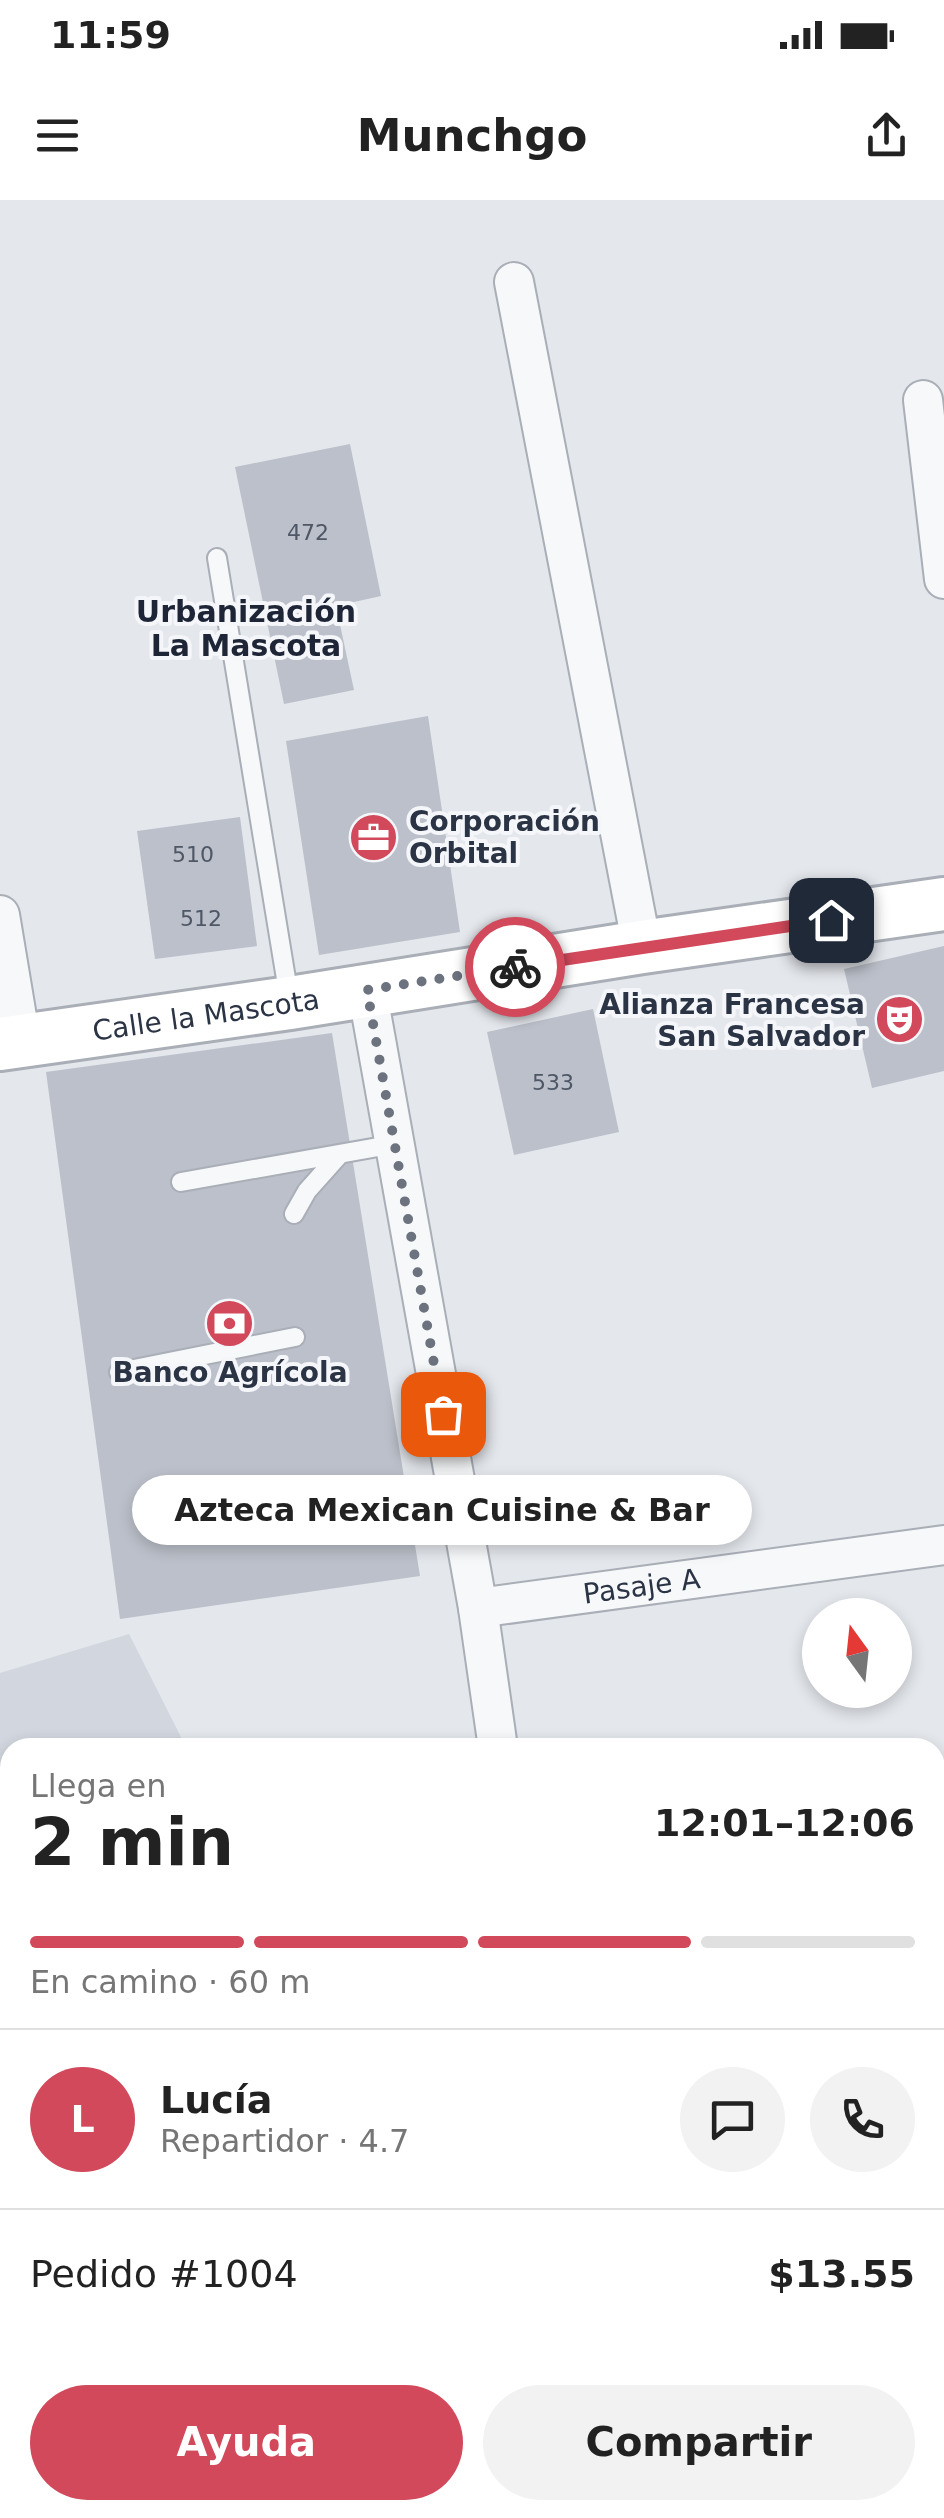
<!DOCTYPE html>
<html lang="es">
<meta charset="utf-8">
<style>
body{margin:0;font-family:"DejaVu Sans",sans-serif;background:#f2f2f2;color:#222;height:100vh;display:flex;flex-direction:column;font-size:38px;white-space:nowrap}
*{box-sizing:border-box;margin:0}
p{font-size:32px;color:#767676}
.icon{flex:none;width:55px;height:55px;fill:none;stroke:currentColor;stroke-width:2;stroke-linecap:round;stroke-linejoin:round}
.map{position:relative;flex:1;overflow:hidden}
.details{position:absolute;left:0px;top:1538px;width:945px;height:782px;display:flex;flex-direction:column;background:#fff;border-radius:30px 30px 0 0;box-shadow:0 5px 15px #0003}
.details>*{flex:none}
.needle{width:65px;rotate:345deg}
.buttons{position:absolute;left:802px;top:1398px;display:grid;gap:20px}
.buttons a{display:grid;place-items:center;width:110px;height:110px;border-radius:50%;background:#fff;box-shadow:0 5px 15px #0003;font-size:50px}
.pin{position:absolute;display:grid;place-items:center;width:85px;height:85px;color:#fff;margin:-42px;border-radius:20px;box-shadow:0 5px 15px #0006}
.courier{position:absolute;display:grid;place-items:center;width:100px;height:100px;margin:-50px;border:8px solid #d1495b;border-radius:50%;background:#fff;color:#222;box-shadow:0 2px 12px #0007}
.bubble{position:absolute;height:70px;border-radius:35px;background:#fff;box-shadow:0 5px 15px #0003;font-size:32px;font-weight:700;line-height:70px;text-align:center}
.overview em{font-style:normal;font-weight:700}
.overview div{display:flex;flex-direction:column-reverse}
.overview{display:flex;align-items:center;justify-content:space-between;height:170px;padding:0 30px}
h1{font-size:65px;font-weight:700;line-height:75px}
.bar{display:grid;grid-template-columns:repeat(4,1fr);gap:15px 10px;align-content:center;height:120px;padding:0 30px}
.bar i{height:12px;border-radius:8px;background:#e0e0e0}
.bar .selected{background:#d1495b}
.bar p{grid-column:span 4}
.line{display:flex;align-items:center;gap:25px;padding:0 30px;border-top:2px solid #e0e0e0}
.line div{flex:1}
.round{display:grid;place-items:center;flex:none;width:105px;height:105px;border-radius:52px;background:#f2f2f2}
.action{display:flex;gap:20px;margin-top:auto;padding:20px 30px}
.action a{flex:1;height:115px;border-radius:60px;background:#d1495b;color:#fff;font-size:40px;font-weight:700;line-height:115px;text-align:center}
.action a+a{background:#f2f2f2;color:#222}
.status{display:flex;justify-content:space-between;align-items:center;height:70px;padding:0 50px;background:#fff;direction:ltr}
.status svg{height:28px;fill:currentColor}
header{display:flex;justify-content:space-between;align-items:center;height:130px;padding:0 30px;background:#fff;font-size:45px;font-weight:700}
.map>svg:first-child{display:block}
.built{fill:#d2d6de}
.green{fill:#c9d6c5}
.building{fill:#bbc0ca}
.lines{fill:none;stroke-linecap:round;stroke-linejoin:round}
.service-casing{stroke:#a9aeb7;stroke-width:22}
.minor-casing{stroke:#a9aeb7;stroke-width:42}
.secondary-casing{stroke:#a9aeb7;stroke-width:58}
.service{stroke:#f7f8fa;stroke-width:18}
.minor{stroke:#f7f8fa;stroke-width:38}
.secondary{stroke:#fff;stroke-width:52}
.done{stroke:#6c737f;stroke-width:10;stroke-dasharray:0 18}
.route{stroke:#d1495b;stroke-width:12}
.labels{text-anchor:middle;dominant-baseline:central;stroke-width:8;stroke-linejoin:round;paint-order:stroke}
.number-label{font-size:22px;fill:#4f5766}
.poi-label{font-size:28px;font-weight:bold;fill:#2b3445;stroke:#f4f6f9;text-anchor:start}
.street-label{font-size:28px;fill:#2b3445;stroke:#f4f6f9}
.neighbourhood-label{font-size:30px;font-weight:bold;fill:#1d2536;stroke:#f4f6f9}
</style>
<div class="status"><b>11:59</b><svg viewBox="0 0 49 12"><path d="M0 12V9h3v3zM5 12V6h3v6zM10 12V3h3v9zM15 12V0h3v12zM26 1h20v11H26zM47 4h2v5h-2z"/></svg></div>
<header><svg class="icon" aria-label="menu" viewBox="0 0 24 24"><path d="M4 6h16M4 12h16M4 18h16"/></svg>Munchgo<svg class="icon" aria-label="share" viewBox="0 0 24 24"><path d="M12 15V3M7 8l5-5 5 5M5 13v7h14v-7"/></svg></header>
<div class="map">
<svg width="944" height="2318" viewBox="0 0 944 2318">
<rect width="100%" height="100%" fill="#e4e7ec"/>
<path class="built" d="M 129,1434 L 186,1547 L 10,1548 L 10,2310 L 495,2310 L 496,2318 L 0,2318 L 0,1473 Z"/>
<path class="green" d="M 10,1623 L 10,1956 L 0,1959 L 0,1626 Z"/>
<path class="building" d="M 350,244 L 381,396 L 336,406 L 354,490 L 284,504 L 235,267 Z
M 428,516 L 460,732 L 319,755 L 286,541 Z
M 240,617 L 257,746 L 155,759 L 137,631 Z
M 944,746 L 944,871 L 872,888 L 844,769 Z
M 593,809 L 619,932 L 514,955 L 487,832 Z
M 332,833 L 420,1376 L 120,1419 L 46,872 Z
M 10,2035 L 10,2280 L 0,2282 L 0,2037 Z
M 10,2288 L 10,2310 L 102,2310 L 103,2318 L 0,2318 L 0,2290 Z
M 114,2310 L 250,2310 L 245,2318 L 125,2318 Z
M 385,2310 L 477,2310 L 478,2318 L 354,2318 Z
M 639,2310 L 793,2310 L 792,2318 L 638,2318 Z"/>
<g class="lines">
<defs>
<path id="service" d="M 217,358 L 289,797
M 181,982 L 395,944
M 294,1014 L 307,991 L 340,954
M 119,1172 L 295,1137
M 935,1598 L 944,1596
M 935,1629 L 944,1628"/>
<g id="minor">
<path d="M 514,82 L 642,747"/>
<path d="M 923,200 L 944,379"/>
<path d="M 0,715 L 21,841"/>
<path d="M 367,790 L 478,1408 L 498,1548"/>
<path id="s1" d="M 478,1408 L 944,1345"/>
<path d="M 935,2089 L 944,2093"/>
</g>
<g id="secondary">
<path id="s2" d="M 0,844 L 290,803 L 642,747 L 944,704"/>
</g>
</defs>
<use href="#service" class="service-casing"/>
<use href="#minor" class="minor-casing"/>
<use href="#secondary" class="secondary-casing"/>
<use href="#service" class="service"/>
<use href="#minor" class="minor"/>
<use href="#secondary" class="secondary"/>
</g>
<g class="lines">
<path class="done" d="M 443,1214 L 367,790 L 515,767"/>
<path class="route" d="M 515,767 L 831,720"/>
</g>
<defs>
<symbol id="office-disc" viewBox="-11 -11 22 22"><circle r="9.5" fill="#d1495b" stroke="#f4f6f9"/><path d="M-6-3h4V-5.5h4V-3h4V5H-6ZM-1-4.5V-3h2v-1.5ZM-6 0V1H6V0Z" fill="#fff"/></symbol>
<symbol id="theatre-disc" viewBox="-11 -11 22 22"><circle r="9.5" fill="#d1495b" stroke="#f4f6f9"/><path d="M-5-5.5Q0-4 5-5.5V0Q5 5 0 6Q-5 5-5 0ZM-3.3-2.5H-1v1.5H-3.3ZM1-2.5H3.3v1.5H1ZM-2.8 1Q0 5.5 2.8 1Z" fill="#fff"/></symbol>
<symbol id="bank-disc" viewBox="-11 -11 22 22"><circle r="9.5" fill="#d1495b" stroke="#f4f6f9"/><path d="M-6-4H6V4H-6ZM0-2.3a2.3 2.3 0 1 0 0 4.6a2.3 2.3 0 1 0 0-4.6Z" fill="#fff"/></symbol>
</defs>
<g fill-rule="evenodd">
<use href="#office-disc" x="346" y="610" width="55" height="55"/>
<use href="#theatre-disc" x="872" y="792" width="55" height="55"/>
<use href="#bank-disc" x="202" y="1096" width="55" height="55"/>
</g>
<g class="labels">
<g class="number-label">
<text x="308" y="332">472</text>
<text x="193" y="654">510</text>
<text x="201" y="718">512</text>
<text x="553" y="882">533</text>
</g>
<g class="poi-label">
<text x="409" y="621">Corporación<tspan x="409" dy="32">Orbital</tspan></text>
<text x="865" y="804" text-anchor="end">Alianza Francesa<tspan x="865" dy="32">San Salvador</tspan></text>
<text x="230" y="1172" text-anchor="middle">Banco Agrícola</text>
</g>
<g class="street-label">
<text stroke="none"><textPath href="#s2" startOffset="208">Calle la Mascota</textPath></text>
<text stroke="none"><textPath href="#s1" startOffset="165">Pasaje A</textPath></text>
</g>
<g class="neighbourhood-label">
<text x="246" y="411">Urbanización<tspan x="246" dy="34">La Mascota</tspan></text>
</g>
</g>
</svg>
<div class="buttons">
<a><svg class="needle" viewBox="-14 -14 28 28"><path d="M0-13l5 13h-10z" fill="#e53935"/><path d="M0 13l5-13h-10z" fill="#767676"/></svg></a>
</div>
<div class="pin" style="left:443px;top:1214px;background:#ea580c"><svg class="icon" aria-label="bag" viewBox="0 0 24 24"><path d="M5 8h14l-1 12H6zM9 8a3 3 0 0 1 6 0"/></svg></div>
<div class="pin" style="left:831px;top:720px;background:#1f2937"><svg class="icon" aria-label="home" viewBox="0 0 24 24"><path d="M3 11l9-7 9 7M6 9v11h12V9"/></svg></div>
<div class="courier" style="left:515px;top:767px"><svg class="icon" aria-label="bike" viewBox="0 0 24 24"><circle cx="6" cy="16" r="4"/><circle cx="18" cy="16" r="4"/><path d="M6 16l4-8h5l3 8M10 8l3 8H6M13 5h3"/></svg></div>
<div class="bubble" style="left:132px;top:1275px;width:620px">Azteca Mexican Cuisine &amp; Bar</div>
<section class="details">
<div class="overview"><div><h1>2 min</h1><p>Llega en</p></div><em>12:01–12:06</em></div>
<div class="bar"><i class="selected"></i><i class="selected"></i><i class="selected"></i><i></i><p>En camino · 60 m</p></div>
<div class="line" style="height:180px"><b class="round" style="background:#d1495b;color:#fff">L</b><div><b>Lucía</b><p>Repartidor · 4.7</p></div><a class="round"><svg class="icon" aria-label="chat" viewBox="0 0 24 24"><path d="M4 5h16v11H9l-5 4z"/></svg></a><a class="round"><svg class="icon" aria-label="phone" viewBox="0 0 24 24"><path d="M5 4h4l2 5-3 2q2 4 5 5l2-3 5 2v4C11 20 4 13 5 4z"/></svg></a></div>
<div class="line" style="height:130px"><div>Pedido #1004</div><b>$13.55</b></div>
<div class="action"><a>Ayuda</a><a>Compartir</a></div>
</section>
</div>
